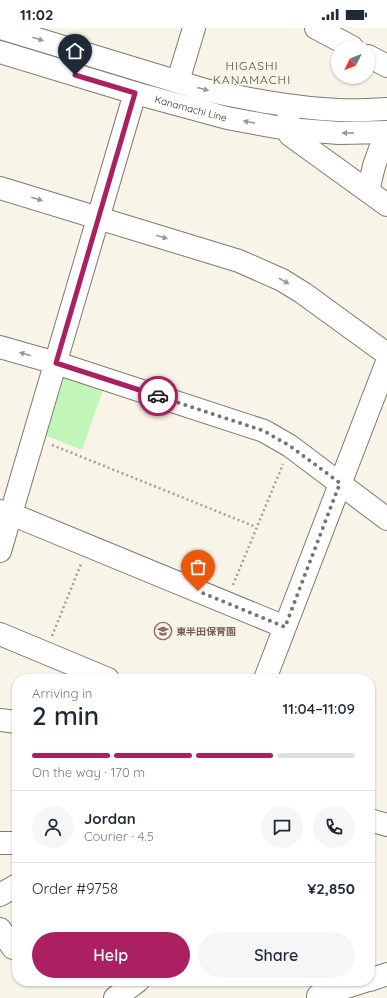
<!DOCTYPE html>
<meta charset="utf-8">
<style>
body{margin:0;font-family:Quicksand,"Noto Sans JP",sans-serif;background:#f6f6f7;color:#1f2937;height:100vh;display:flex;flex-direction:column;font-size:15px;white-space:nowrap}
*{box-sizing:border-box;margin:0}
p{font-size:13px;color:#747a83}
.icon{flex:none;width:22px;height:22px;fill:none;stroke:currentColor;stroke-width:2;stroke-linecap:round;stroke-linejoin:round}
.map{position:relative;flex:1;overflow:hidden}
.sheet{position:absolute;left:12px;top:646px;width:363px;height:312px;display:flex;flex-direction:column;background:#fff;border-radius:16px;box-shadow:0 1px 3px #0004}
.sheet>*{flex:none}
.needle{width:26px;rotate:227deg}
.tools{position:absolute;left:331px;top:12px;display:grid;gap:8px}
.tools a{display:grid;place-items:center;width:44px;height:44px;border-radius:50%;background:#fff;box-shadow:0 1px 3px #0004;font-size:20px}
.pin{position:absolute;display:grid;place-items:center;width:34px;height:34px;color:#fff;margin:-41px -17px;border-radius:50% 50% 50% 0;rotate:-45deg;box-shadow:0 0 4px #0007}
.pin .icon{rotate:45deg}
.courier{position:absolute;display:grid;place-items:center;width:40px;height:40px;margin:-20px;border:3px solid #ab2060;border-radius:50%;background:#fff;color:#222;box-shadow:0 1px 5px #0007}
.head em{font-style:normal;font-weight:600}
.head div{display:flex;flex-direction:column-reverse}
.head{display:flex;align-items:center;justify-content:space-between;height:68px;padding:0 20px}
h1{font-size:26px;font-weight:600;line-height:30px}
.bar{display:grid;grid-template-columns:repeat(4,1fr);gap:6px 4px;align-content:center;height:48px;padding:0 20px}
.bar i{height:5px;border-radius:3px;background:#e0e1e3}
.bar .current{background:#ab2060}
.bar p{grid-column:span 4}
.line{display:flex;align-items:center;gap:10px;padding:0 20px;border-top:1px solid #e0e1e3}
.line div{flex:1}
.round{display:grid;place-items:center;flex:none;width:42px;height:42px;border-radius:21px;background:#f6f6f7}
.action{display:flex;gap:8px;margin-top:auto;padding:8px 20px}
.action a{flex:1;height:46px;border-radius:24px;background:#ab2060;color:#fff;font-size:16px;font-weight:600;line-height:46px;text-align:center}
.action a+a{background:#f6f6f7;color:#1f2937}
.status{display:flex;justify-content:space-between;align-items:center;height:28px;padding:0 20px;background:#fff;direction:ltr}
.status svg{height:11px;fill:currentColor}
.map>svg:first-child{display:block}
.green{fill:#c1f6b8}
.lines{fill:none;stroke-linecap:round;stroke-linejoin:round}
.minor-casing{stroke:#7d7a6f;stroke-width:24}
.major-casing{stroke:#7d7a6f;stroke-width:24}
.path{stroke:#a29f96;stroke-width:2.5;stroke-dasharray:2 3;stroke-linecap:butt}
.minor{stroke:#fff;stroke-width:22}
.major{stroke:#fff;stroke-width:22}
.oneway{fill:#989896}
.done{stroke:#77756e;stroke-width:4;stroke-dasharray:0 7.2}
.route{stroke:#ab2060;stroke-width:5}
.labels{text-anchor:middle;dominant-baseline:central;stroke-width:3.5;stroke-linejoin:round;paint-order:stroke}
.street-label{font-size:10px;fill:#32312c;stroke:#f8f4e8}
.education-label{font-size:10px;font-weight:bold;fill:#785e54;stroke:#f8f4e8;text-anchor:start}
.quarter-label{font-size:12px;letter-spacing:1px;fill:#514e43;stroke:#f8f4e8}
</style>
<div class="status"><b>11:02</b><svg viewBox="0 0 49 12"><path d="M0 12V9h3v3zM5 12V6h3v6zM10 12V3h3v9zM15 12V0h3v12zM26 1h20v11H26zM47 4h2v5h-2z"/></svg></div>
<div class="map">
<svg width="387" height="970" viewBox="0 0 387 970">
<rect width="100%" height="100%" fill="#f8f4e8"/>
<path class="green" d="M 61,349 L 103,362 L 82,422 L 42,406 Z"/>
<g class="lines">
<defs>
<path id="minor" d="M 316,0 L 352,19
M 368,28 L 387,38
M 178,53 L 194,0
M 290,78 L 287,101 L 290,107 L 387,177
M 0,160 L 239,233 L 282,252 L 303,265 L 387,326
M 368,163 L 374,138 L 386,104
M 0,319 L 56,335 L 264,403 L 290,418 L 387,491
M 0,483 L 11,486 L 285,599
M 0,523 L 135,65
M 0,606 L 108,651
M 265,651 L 387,334
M 0,692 L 17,694
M 370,792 L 387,797
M 0,815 L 17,815
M 0,867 L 17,857
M 0,901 L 13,920
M 370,952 L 387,946
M 318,968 L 365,953
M 115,970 L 138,953"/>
<g id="major">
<path d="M 1,0 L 205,62 C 248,71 293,80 338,82 C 354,83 371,82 387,81"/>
<path id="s1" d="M 0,24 L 135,65 L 227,90 L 287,101 L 339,105 L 387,104"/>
</g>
</defs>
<use href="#minor" class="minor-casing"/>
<use href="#major" class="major-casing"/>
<path class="path" d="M 52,417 L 256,499
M 233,557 L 283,436
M 52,608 L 81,536"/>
<use href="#minor" class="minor"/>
<use href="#major" class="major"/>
</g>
<defs><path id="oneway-solid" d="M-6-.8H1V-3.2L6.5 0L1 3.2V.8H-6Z"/></defs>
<g class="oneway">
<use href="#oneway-solid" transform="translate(38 11) rotate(17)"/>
<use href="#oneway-solid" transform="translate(203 61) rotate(15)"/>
<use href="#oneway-solid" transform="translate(249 94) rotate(-169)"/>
<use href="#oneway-solid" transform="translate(348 105) rotate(179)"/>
<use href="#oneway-solid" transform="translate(37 171) rotate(17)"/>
<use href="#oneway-solid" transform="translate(162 209) rotate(17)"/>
<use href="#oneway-solid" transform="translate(284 253) rotate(29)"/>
<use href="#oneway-solid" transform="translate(25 326) rotate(-164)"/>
</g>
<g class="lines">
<path class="done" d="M 158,368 L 264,403 L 290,418 L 340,455 L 285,599 L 198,563"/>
<path class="route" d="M 75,47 L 135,65 L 56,335 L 158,368"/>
</g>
<defs>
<symbol id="school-ring" viewBox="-11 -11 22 22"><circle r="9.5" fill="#f8f4e8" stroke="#8d6e63" stroke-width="1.5"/><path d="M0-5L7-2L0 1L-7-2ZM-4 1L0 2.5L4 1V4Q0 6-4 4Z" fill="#8d6e63"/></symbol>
</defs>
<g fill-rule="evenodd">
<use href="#school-ring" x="153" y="593" width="20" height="20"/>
</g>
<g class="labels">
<g class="street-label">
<text stroke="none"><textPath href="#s1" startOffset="199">Kanamachi Line</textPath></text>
</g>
<g class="education-label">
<text x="176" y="603">東半田保育園</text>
</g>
<g class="quarter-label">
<text x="252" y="37">HIGASHI<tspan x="252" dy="14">KANAMACHI</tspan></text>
</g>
</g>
</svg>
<div class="tools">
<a><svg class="needle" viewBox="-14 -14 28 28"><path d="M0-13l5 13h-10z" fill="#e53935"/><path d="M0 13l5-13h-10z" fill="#747a83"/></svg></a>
</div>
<div class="pin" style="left:198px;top:563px;background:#ea580c"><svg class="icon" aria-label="bag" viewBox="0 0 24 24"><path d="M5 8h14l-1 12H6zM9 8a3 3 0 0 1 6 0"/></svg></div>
<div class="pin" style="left:75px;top:47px;background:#1f2937"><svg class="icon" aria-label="home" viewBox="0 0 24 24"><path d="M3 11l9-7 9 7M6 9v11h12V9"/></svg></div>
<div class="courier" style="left:158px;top:368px"><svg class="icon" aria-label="car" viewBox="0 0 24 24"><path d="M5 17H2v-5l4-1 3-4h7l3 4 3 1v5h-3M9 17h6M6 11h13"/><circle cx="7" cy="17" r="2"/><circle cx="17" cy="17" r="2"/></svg></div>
<section class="sheet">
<div class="head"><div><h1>2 min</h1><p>Arriving in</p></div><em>11:04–11:09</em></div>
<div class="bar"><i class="current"></i><i class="current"></i><i class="current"></i><i></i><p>On the way · 170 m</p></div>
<div class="line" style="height:72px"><a class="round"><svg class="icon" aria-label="person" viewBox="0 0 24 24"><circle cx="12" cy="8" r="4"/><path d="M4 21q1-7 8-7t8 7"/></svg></a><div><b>Jordan</b><p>Courier · 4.5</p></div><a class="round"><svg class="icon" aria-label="chat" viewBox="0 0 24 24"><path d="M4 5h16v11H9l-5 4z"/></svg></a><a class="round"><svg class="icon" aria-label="phone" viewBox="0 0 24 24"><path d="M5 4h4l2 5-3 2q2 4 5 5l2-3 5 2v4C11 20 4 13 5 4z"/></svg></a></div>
<div class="line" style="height:52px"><div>Order #9758</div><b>¥2,850</b></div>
<div class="action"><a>Help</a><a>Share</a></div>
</section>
</div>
